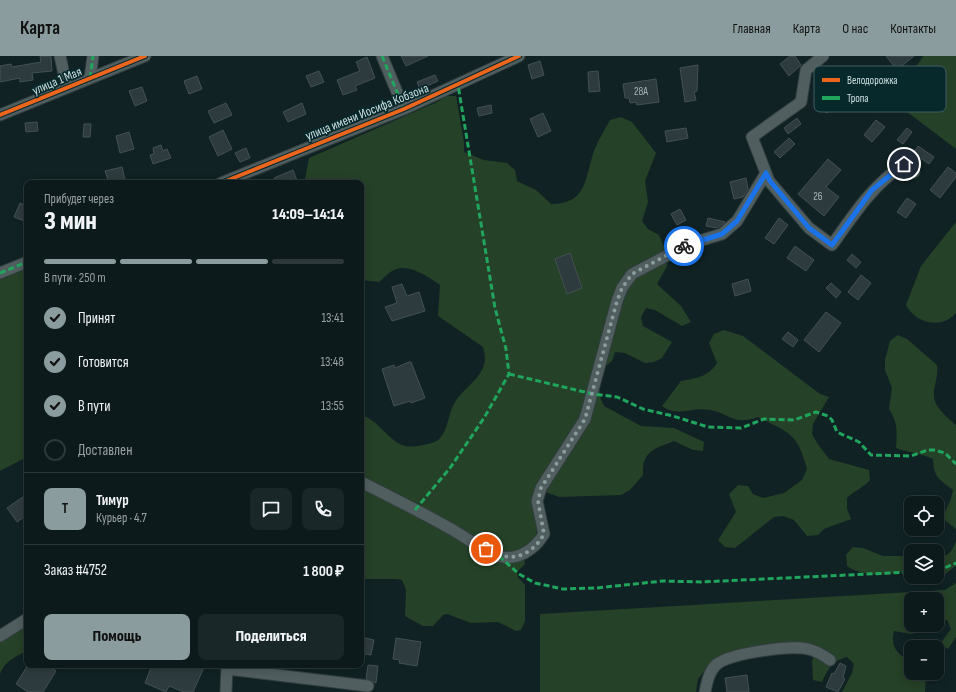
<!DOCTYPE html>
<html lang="ru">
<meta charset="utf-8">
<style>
body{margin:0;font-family:"Sofia Sans Condensed",sans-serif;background:#1a2728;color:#f1f3f6;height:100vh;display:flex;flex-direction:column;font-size:15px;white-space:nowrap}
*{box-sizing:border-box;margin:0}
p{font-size:13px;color:#9aa1a3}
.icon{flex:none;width:22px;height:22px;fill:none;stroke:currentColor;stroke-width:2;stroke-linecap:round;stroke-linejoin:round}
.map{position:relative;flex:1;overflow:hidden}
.details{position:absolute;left:24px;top:124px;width:340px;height:488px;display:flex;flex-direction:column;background:#0c1a1b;border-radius:8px;box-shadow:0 2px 10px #0003,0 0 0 1px #2c383a}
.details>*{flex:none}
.controls{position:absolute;left:904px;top:440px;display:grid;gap:8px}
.controls a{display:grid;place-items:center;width:40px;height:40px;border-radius:8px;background:#0c1a1b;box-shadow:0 2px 10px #0003,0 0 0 1px #2c383a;font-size:20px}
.pin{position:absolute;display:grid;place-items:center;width:34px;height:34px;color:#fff;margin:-17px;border:2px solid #fff;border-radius:50%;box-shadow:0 1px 4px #0007}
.courier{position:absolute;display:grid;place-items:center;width:40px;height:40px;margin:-20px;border:3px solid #1a73e8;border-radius:50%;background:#fff;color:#222;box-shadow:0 1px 5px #0007}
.head em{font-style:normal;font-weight:800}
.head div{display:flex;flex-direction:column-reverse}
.head{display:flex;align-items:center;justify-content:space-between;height:68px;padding:0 20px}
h1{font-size:26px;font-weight:800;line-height:30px}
.bar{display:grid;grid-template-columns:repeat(4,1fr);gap:6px 4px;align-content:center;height:48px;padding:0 20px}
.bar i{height:5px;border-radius:3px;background:#2c383a}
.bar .current{background:#8b9c9e}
.bar p{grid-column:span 4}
.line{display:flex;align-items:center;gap:10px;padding:0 20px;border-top:1px solid #2c383a}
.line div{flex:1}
.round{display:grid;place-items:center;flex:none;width:42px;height:42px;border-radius:8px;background:#1a2728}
ol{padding:0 20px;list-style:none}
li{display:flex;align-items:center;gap:12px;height:44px}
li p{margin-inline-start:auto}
li .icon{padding:4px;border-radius:50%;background:#8b9c9e;color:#111;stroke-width:4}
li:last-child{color:#9aa1a3}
li i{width:22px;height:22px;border:2px solid #2c383a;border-radius:50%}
.cta{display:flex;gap:8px;margin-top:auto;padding:8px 20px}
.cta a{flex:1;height:46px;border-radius:8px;background:#8b9c9e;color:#111;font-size:16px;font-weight:800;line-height:46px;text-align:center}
.cta a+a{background:#1a2728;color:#f1f3f6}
header{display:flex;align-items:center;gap:24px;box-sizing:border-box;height:56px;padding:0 20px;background:#8b9c9e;color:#111}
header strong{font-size:19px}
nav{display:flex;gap:22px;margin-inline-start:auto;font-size:14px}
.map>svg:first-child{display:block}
.green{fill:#254127}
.building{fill:#2e3b3e;stroke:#435054}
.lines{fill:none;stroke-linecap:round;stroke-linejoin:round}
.minor-casing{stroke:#313e3f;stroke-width:13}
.minor{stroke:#515e5f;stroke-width:11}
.quiet{stroke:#20a55d;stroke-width:3;stroke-dasharray:6 3;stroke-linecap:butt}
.cycleway-casing{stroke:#08292c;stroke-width:6}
.cycleway{stroke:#eb651d;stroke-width:4}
.done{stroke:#8b9c9e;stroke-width:4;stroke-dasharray:0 7.2}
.route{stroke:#1a73e8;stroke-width:5}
.labels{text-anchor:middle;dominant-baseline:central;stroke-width:3.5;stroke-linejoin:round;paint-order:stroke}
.number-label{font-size:11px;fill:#a5b5b7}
.street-label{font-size:13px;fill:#cddedf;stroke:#08292c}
.key{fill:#08292c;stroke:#435f62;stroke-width:1}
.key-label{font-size:11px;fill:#cddedf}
</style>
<header>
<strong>Карта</strong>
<nav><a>Главная</a><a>Карта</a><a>О нас</a><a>Контакты</a></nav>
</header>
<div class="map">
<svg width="956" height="636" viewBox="0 0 956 636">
<rect width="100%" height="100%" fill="#102224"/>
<path class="green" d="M 923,0 L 956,0 L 956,93 L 890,43 C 895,13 914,20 923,0 Z
M 446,40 L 456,40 L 464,86 L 464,96 L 484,104 L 507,107 L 515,114 L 517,125 L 536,134 L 551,148 C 586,148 585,124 593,98 C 597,86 604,75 610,64 L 621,61 L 632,66 L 656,97 L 645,125 L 648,146 L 642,165 L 648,173 L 659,179 L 667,197 L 667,210 L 657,228 L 681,250 L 691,266 L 682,270 L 655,254 L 646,252 L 641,261 L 643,270 L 672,286 L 662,302 L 654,306 L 645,307 L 625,297 L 615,296 L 612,305 L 603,312 L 599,321 L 600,341 L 604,350 L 641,370 L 674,372 L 704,386 L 703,395 L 693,394 L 674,385 C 654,393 642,395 643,419 L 630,434 L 621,439 L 559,441 L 538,433 L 539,473 L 524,498 L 525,508 L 517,516 L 518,521 L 525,529 L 525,565 L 521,574 L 516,575 L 498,566 L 471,567 L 447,558 L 443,559 L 433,570 L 423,570 L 405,560 L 406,534 L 402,524 L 397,523 L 361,523 L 361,359 C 379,364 389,386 405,390 C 412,392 433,388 438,384 C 448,376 448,358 454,348 C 461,334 476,327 483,312 C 486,305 485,299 483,291 L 438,260 L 440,229 C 428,221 409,207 394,214 C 389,216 384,222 379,226 L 361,224 L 361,127 L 309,127 L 305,123 L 309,102 L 437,46 Z
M 956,166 L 956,257 C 941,274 915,267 906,249 L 921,210 Z
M 27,211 L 27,401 L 0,415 L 0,222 Z
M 724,274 L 743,280 L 820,338 L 829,341 L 813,368 L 812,378 L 817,387 L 829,403 L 869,414 L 870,424 C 863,432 854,435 847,442 L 847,453 L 851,463 L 824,473 L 818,479 L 807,480 L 794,464 L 783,460 L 774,461 L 735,492 L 725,491 L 718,484 L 736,456 L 729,438 L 738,429 L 748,430 L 753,438 L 763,442 L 784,437 L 802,424 L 807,413 C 797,376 790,378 758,361 C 733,370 731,358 710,354 C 691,350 679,362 662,350 L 681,325 C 697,322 708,321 717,307 L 709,287 L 714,278 Z
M 898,279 L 907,283 L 937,309 C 939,321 933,330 934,340 C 934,351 948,362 956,369 L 956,473 L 942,462 L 951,443 L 953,434 C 939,423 934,422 933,403 C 921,397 909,397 896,392 C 897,377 898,366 889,353 L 892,332 L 885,314 L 885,304 L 890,285 Z
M 956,485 L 956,510 L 944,519 L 937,520 L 937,502 C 948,500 952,496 956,485 Z
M 853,491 L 863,492 L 883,500 L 911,500 L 911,513 C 891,520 865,522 847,510 L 846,499 Z
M 956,527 L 956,581 L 948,593 L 940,588 L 951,573 L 947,564 L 937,567 L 937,543 L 911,543 L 911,569 L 935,569 L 931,574 L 911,578 L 894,575 C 890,592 898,598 911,606 L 911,617 L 922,617 L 926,619 L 925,636 L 842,636 L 852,617 L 854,608 L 847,601 C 832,605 828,613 822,626 L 813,624 L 812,605 L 815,596 L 809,588 L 710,608 L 698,623 L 696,636 L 540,636 L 540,558 L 945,534 Z
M 27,557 L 27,594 C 16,602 6,603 0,618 L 0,573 Z"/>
<path class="building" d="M 40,0 L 51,0 L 52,15 L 32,17 L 33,24 L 20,26 L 20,22 L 0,26 L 0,10 L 11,8 L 12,11 L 41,6 Z
M 401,0 L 428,0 L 406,10 Z
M 790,0 L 795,0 L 801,9 L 789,20 L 780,8 Z
M 886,0 L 914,0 L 897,14 Z
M 367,1 L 375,22 L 355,30 L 357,34 L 343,39 L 337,24 L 360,15 L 356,6 Z
M 540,5 L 544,19 L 532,23 L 528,9 Z
M 698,9 L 697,35 L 694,36 L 696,44 L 685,46 L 680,12 Z
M 319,15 L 324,26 L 311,31 L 306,20 Z
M 598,15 L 600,35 L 589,36 L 588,16 Z
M 435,19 L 438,25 L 420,33 L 417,26 Z
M 197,20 L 202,33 L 189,38 L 184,25 Z
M 656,23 L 659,46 L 637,49 L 636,46 L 630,47 L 629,42 L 625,42 L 623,28 Z
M 142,31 L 147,45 L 135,50 L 129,35 Z
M 836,39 L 842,48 L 826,57 L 821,48 Z
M 226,47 L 232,59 L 214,67 L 208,55 Z
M 302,47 L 306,58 L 288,66 L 283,56 Z
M 491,49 L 492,57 L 479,60 L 477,52 Z
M 543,57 L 551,75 L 538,81 L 530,63 Z
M 797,62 L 801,68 L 788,78 L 784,72 Z
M 876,64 L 885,71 L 872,86 L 864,79 Z
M 37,66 L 38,75 L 26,76 L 25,67 Z
M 84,68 L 91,68 L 90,81 L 83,81 Z
M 686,72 L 688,82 L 667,86 L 665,75 Z
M 907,72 L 912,76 L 903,88 L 897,84 Z
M 223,74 L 232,93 L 218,100 L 209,81 Z
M 129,76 L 134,93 L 120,97 L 116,80 Z
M 789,82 L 795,88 L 780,102 L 774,96 Z
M 161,89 L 163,95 L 167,93 L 171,102 L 153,108 L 150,99 L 154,98 L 153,92 Z
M 918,90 L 934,101 L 929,108 L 913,97 Z
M 246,92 L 250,102 L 240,106 L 235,97 Z
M 828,103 L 841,114 L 826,131 L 839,141 L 824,160 L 798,138 Z
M 122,111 L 125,124 L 109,127 L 105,115 Z
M 948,111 L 956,117 L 956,121 L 940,142 L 930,134 Z
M 293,114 L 298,127 L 276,127 L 274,122 Z
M 746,122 L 748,133 L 743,141 L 734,143 L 730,126 Z
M 907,142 L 916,148 L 906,162 L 897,156 Z
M 20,147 L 27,150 L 27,166 L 14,161 Z
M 680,153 L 686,164 L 677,169 L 671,158 Z
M 708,162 L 725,166 L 717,172 L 706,170 Z
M 779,162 L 788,169 L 774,188 L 765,182 Z
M 795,190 L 814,204 L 806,215 L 787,202 Z
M 570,197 L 582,232 L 567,238 L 555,203 Z
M 852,198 L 861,206 L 856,212 L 847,204 Z
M 861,219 L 871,227 L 858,244 L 848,236 Z
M 748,223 L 751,235 L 735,240 L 732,228 Z
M 831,227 L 841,236 L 836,242 L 826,232 Z
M 402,228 L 407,240 L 419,236 L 425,255 L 392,265 L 385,251 L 397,247 L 392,231 Z
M 826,256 L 841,267 L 819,296 L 804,284 Z
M 788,276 L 798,284 L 793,291 L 782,283 Z
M 409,306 L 411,306 L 425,342 L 411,347 L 410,345 L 394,350 L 382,313 L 394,309 L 395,312 Z
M 27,438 L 27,459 L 17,466 L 7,452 Z
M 361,581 L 374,584 L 371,599 L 361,597 Z
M 396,582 L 421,586 L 417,610 L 399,607 L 400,604 L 393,603 Z
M 840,607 L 846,610 L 843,622 L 845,623 L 838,636 L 826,631 L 832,617 L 834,618 Z
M 28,609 L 47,609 L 56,615 L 43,636 L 28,636 L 16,628 Z
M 152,609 L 205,609 L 193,636 L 184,636 L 169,630 L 166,636 L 145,627 Z
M 368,609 L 378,610 L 376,627 L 366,623 Z
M 747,619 L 749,636 L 727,636 L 725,622 Z"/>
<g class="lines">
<defs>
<path id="minor" d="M 60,0 L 67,32
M 382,0 L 404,53
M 823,0 L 806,14 L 801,46 L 752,81 L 769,125 L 809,172 L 832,189 C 855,157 871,131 904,108 L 914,116
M 90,22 L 93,0
M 0,59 L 145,0
M 221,127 L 404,53 L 519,0
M 0,217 L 27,206
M 361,426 C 391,441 421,456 451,473 C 464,480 485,496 498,500 C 517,506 535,493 544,478 L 537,445 L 541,432 L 585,363 L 617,245 L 622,232 L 632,218 L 689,188 L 722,178 L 737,165 L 766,117
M 0,580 L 27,563
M 227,613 L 368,630
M 226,636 L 227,609
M 705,636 C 707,626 709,615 717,608 C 732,597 790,589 808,593 C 817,595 823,599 830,604"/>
</defs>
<use href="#minor" class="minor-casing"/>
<use href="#minor" class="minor"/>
<path class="quiet" d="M 382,0 L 404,53
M 90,22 L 93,0
M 0,217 L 27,206
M 509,318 L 593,338 L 617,341 L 643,353 L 673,360 L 708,371 L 741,372 L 764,363 L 794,364 L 816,356 L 828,360 L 832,364 L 837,376 L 859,386 L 871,399 L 911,400 L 928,394 L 934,394 L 945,397 L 956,408
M 415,454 L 450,412 L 484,362 L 509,318 L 506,293 L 495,252 L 458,29
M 499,500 L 519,518 L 535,527 L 563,533 L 596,532 L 663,525 L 701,526 L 911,516
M 937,515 L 956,507"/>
<defs>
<path id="cycleway" d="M 0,59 L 145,0
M 221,127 L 404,53 L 519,0"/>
</defs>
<use href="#cycleway" class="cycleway-casing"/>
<use href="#cycleway" class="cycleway"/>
</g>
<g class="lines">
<path class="done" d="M 486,493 C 510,507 530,502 544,478 L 538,445 L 541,432 L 585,363 L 617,245 L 622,232 L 632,218 L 684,190"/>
<path class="route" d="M 684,190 L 722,178 L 737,165 L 766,117 L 770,125 L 809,172 L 832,189 L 872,134 L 904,108"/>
</g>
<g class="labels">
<g class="number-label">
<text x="641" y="35">28А</text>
<text x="818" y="140">26</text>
</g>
<g class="street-label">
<text transform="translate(57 25) rotate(-23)">улица 1 Мая</text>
<text transform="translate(367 56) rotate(-22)">улица имени Иосифа Кобзона</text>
</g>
</g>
<rect x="814" y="10" width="132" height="46" rx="6" class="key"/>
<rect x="822" y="22" width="18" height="4" fill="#eb651d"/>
<rect x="822" y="40" width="18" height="4" fill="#20a55d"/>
<g class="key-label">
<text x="847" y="28">Велодорожка</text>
<text x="847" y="46">Тропа</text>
</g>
</svg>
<div class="controls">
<a><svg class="icon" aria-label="locate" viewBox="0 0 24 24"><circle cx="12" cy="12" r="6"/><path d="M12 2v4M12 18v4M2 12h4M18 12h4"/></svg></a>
<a><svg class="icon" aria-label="layers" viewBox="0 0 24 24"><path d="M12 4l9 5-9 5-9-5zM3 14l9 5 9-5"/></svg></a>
<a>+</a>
<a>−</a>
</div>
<div class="pin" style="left:486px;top:493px;background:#ea580c"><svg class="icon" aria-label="bag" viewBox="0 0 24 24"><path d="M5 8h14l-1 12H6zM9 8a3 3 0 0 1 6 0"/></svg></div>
<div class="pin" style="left:904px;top:108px;background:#1f2937"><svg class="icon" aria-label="home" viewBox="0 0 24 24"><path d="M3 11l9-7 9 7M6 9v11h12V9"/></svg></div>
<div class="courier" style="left:684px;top:190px"><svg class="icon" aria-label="bike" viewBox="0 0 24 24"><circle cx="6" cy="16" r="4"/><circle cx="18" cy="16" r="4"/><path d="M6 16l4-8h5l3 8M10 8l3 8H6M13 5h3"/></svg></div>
<section class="details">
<div class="head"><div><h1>3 мин</h1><p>Прибудет через</p></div><em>14:09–14:14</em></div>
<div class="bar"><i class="current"></i><i class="current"></i><i class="current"></i><i></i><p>В пути · 250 m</p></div>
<ol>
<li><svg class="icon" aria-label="check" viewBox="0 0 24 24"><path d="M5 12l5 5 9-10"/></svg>Принят<p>13:41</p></li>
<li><svg class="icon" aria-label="check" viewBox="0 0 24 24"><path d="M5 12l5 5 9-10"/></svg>Готовится<p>13:48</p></li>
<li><svg class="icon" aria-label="check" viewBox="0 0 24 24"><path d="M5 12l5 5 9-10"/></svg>В пути<p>13:55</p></li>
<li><i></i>Доставлен</li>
</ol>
<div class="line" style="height:72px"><b class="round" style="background:#8b9c9e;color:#111">Т</b><div><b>Тимур</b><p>Курьер · 4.7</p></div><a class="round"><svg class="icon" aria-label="chat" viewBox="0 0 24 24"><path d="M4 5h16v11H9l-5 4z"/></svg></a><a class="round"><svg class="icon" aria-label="phone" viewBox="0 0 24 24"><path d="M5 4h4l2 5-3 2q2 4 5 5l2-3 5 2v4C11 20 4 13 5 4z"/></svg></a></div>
<div class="line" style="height:52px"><div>Заказ #4752</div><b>1 800 ₽</b></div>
<div class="cta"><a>Помощь</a><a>Поделиться</a></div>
</section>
</div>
